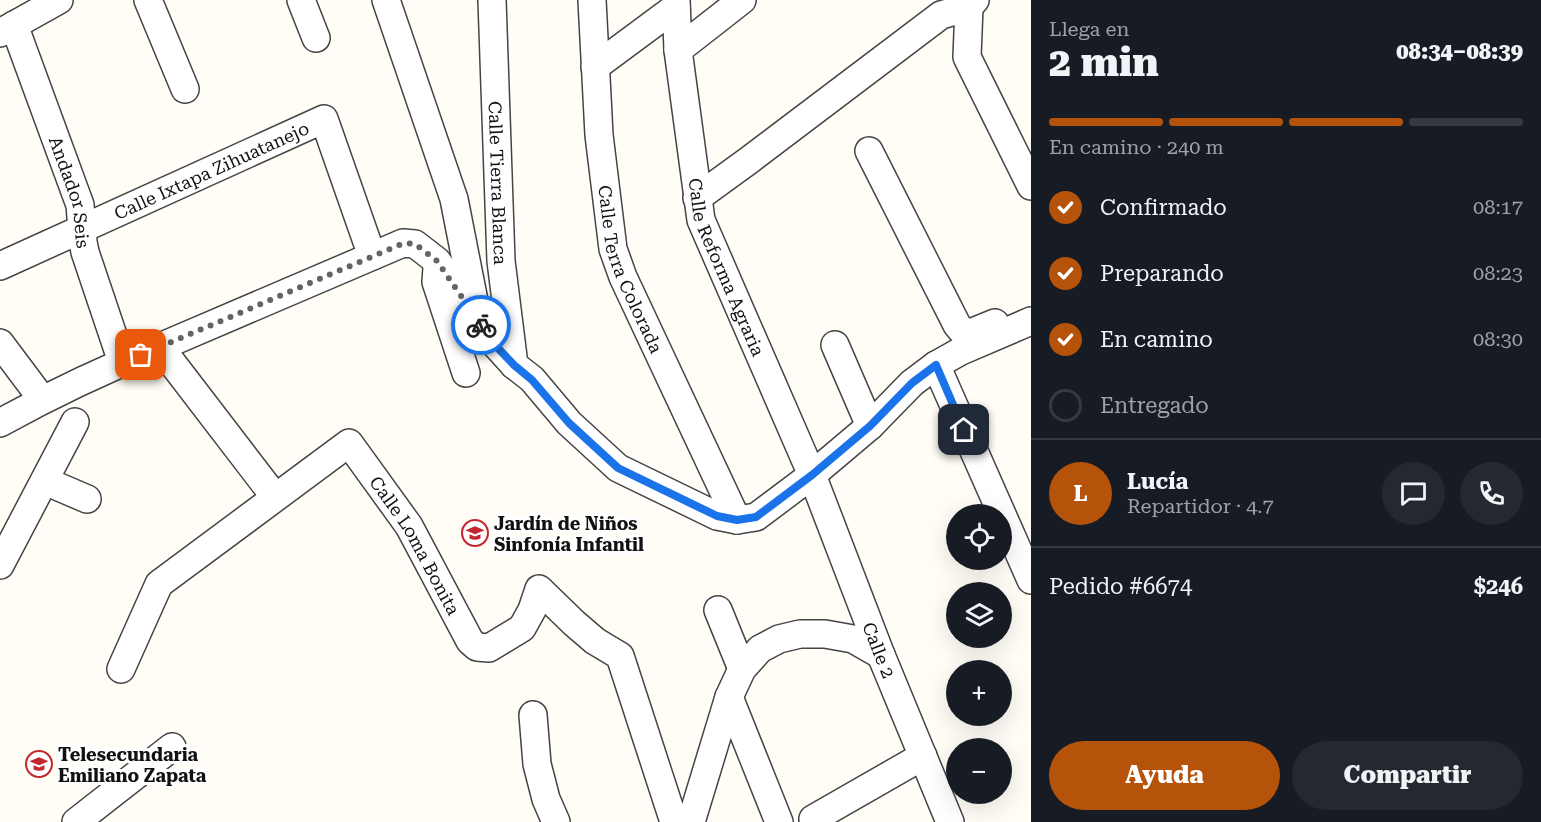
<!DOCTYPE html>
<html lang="es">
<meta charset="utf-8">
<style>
body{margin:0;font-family:"Roboto Serif",serif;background:#242831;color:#f1f3f6;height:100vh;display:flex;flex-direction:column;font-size:22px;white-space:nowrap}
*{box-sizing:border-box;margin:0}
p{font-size:20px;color:#9ea1a6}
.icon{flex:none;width:33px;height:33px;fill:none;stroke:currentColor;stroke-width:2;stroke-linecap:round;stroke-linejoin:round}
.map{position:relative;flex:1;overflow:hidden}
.drawer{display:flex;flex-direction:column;background:#171b24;width:510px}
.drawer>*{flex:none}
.buttons{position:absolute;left:946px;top:504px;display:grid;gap:12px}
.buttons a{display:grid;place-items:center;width:66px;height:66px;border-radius:50%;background:#171b24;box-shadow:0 6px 24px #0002;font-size:30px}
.pin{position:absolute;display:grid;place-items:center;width:51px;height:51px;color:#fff;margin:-26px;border-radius:12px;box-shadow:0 3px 9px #0006}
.courier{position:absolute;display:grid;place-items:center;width:60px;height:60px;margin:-30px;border:4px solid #1a73e8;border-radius:50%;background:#fff;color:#222;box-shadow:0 2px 8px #0007}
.overview em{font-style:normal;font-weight:800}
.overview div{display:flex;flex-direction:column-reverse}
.overview{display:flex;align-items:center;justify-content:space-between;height:102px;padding:0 18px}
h1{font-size:39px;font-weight:800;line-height:45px}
.bar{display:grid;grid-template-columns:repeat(4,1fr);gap:9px 6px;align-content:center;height:72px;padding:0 18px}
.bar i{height:8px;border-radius:4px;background:#363941}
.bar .on{background:#b45309}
.bar p{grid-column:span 4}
.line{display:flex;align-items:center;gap:15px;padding:0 18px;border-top:2px solid #363941}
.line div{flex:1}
.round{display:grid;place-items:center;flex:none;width:63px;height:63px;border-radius:32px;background:#242831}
ol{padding:0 18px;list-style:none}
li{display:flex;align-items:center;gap:18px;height:66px}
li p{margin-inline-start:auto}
li .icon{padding:6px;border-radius:50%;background:#b45309;color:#fff;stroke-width:4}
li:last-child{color:#9ea1a6}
li i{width:33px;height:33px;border:3px solid #363941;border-radius:50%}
.button{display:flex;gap:12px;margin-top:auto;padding:12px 18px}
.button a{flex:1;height:69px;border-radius:36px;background:#b45309;color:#fff;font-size:24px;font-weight:800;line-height:69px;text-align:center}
.button a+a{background:#242831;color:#f1f3f6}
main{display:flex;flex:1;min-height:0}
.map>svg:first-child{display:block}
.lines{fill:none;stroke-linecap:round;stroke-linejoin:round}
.minor-casing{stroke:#444;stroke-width:30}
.minor{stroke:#fff;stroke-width:27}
.done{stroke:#646461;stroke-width:6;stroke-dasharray:0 10.8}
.route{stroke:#1a73e8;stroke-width:8}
.labels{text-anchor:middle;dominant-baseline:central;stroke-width:6;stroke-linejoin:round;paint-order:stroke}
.street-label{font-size:18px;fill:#111;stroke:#fff}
.poi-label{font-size:18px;font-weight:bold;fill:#111;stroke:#fff;text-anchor:start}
</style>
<main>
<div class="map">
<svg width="1031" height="822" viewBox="0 0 1031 822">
<rect width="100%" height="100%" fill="#fffdf5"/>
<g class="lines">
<defs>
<g id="minor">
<path d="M 148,0 L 185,89"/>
<path d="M 301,0 L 316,38"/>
<path d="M 386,0 L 454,199 L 476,311"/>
<path id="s1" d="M 492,0 L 501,261 L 514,365"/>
<path id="s2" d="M 592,0 L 599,135 L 613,249 L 623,277 L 737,520"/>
<path id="s3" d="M 676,0 L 678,50 L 701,220 L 812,475 L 881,655 L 950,822"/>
<path d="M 969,7 L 967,57 L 1031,186"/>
<path id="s4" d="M 14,25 L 80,205 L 83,242 L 85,252 L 122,362"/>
<path d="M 0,33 L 59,0"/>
<path d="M 678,50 L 742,0"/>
<path d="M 595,67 L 676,7"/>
<path d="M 869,151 L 957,325 L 963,332 L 973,332 L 995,323"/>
<path d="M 697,198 L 748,161 L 941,15 L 969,7 L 975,0"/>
<path id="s5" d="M 0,266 L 324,119 L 372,256"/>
<path d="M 437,268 L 436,282 L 466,373"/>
<path d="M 0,343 L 42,399"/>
<path d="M 835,345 L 870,426"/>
<path d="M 160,347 L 275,497"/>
<path d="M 936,365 L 1031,580"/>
<path d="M 0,423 C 52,394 105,369 160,347 L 403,243 L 415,244 L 437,261 L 494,343 L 514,365 L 532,379 L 569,423 L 618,468 L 717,516 L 737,520 L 756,517 L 812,475 L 870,426 L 912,383 L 936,365 L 961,351 L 1031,321"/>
<path d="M 45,481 L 87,499"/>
<path d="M 0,565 L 75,422"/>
<path d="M 718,610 L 742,669"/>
<path id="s6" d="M 121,669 L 159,584 L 349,443 L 409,526 L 470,641 L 477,647 L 489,648 L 522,628 L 532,610 L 539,589 L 574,623 L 595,641 L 620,656 L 674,822"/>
<path d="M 729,697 L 779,822"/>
<path d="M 533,715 L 537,764 L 546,799 L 556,822"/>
<path d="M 813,819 L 923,756"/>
<path d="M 76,822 L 172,747"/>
<path d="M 691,822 L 729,697 L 742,669 L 760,649 L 779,639 L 800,634 L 825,634 L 853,639 L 881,655"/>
</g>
</defs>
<use href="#minor" class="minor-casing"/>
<use href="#minor" class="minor"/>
</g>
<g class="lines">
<path class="done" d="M 141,355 L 404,243 L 415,244 L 437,261 L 481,325"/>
<path class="route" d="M 481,325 L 494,344 L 514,365 L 532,380 L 569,423 L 618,468 L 717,516 L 737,520 L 756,517 L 812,475 L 870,426 L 912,383 L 936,365 L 964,430"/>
</g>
<defs>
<symbol id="school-ring" viewBox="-11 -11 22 22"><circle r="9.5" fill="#fff" stroke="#c4262e" stroke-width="1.5"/><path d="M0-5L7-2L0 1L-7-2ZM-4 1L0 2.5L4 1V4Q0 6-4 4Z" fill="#c4262e"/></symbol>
</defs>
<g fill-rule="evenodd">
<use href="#school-ring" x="460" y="518" width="30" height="30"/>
<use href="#school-ring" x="24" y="749" width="30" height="30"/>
</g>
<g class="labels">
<g class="street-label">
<text stroke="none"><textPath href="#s5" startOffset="232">Calle Ixtapa Zihuatanejo</textPath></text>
<text stroke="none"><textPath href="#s1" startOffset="183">Calle Tierra Blanca</textPath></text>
<text stroke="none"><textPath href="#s4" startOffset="177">Andador Seis</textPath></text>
<text stroke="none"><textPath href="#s3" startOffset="274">Calle Reforma Agraria</textPath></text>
<text stroke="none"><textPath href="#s2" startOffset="274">Calle Terra Colorada</textPath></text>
<text stroke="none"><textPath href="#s6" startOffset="452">Calle Loma Bonita</textPath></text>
<text stroke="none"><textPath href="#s3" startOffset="687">Calle 2</textPath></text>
</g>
<g class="poi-label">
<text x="494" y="523">Jardín de Niños<tspan x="494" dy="21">Sinfonía Infantil</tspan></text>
<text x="58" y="754">Telesecundaria<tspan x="58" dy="21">Emiliano Zapata</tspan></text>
</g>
</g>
</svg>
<div class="buttons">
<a><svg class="icon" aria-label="locate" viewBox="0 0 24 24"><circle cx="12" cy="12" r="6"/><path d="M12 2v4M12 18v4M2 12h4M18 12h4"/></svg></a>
<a><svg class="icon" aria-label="layers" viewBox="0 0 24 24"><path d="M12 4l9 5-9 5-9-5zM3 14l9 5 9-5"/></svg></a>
<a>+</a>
<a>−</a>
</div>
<div class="pin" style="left:141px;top:355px;background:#ea580c"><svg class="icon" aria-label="bag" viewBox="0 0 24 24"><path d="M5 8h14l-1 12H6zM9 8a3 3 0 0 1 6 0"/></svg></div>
<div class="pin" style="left:964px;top:430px;background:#1f2937"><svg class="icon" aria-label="home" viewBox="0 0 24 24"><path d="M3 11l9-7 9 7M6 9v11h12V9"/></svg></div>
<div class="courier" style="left:481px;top:325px"><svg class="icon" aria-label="bike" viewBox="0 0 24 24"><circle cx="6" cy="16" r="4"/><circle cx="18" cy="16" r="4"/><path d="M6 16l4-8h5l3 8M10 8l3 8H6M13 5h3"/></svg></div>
</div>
<section class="drawer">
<div class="overview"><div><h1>2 min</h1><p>Llega en</p></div><em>08:34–08:39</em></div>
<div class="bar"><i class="on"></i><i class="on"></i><i class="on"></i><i></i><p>En camino · 240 m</p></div>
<ol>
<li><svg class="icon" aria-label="check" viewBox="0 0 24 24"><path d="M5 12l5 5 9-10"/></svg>Confirmado<p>08:17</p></li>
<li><svg class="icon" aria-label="check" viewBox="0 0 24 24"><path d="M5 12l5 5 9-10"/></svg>Preparando<p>08:23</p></li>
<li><svg class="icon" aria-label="check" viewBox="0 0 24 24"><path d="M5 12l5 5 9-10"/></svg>En camino<p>08:30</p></li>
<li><i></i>Entregado</li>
</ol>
<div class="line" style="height:108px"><b class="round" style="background:#b45309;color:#fff">L</b><div><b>Lucía</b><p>Repartidor · 4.7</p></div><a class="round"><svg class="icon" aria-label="chat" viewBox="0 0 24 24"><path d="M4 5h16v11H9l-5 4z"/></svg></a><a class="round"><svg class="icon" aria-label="phone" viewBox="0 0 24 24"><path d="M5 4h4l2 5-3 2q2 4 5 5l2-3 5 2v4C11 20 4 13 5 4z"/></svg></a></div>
<div class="line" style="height:78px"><div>Pedido #6674</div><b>$246</b></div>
<div class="button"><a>Ayuda</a><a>Compartir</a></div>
</section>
</main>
